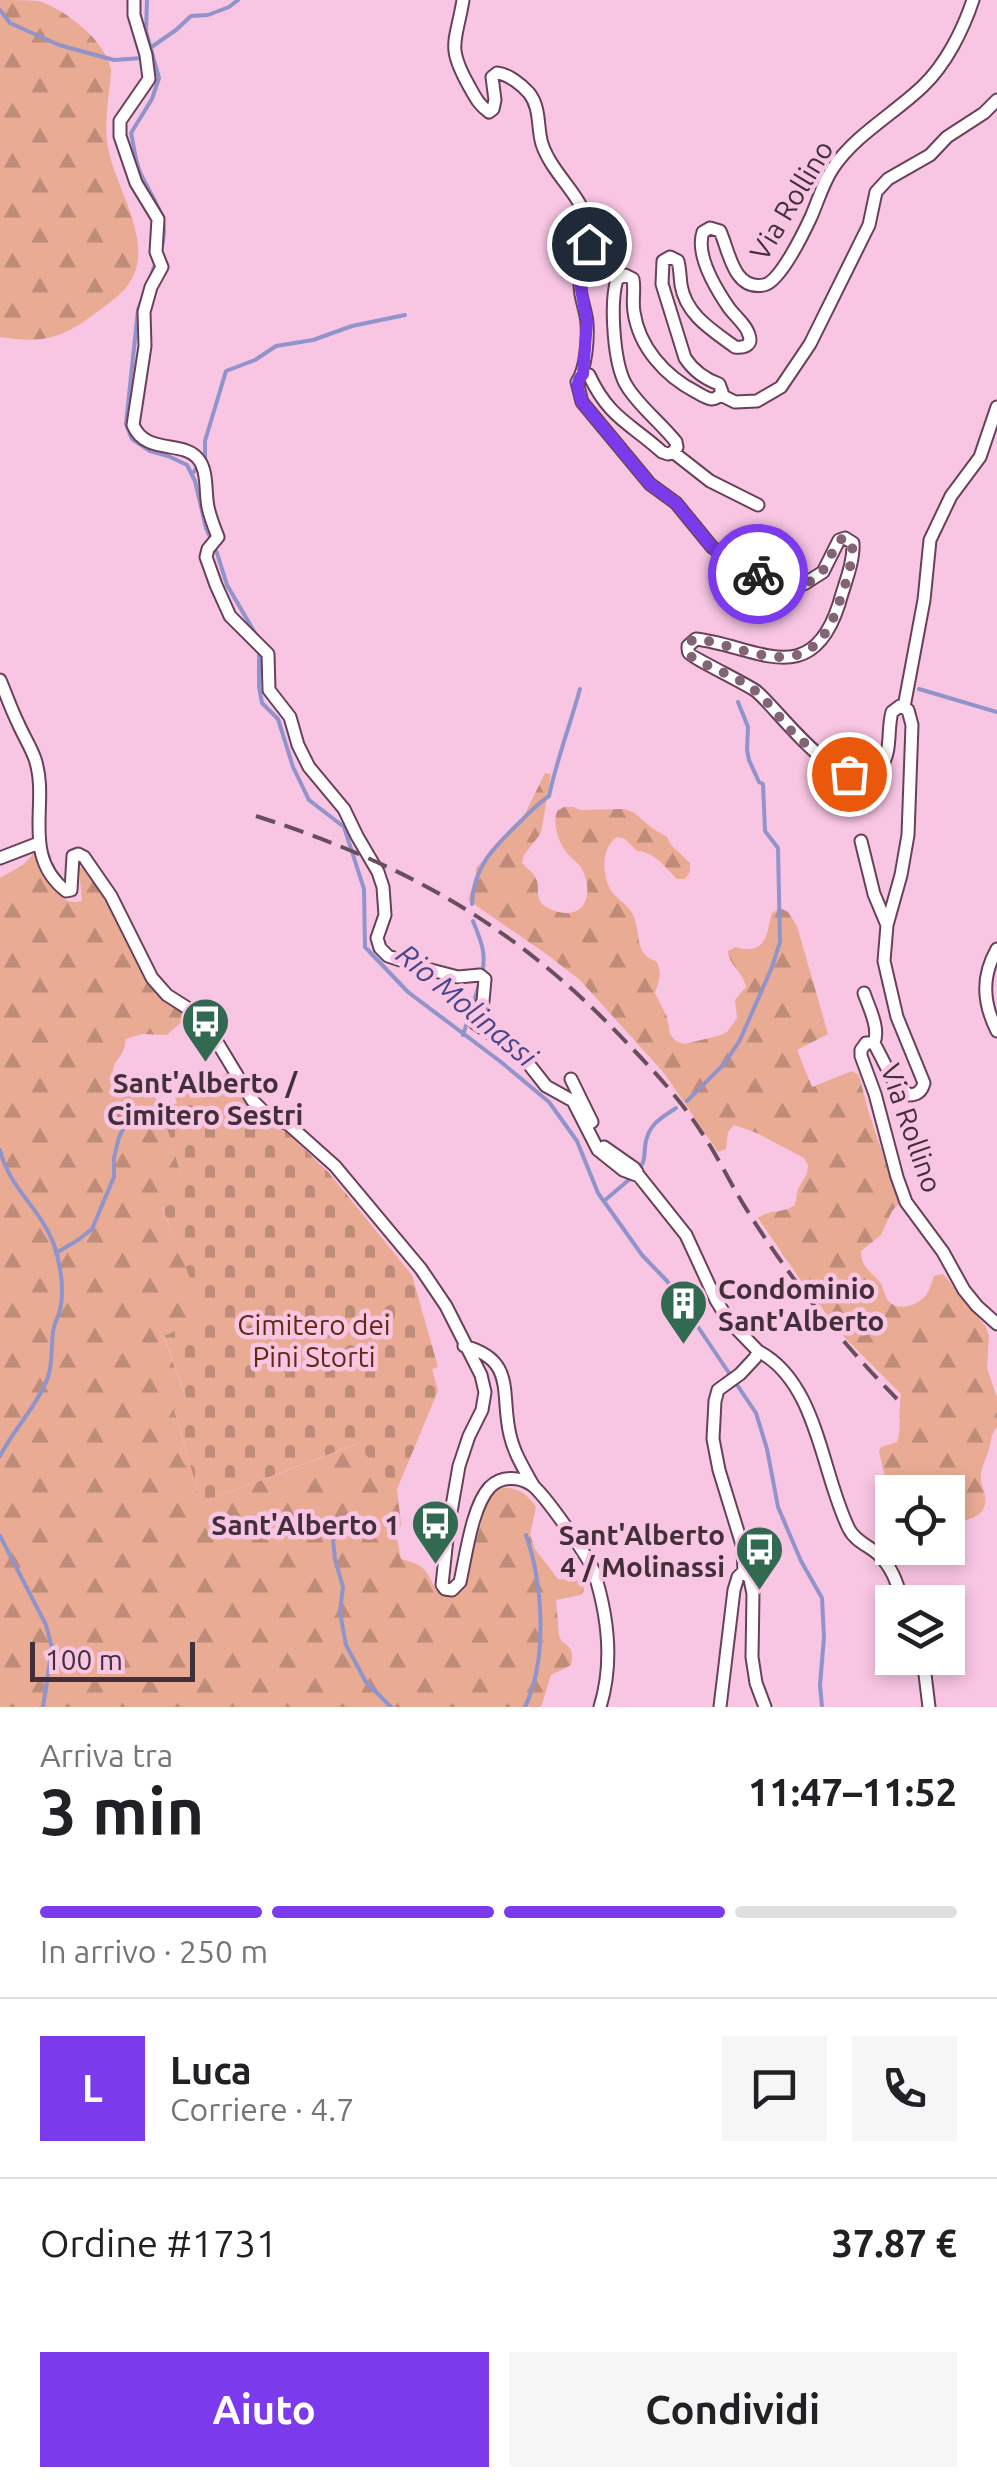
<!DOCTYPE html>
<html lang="it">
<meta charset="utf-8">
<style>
body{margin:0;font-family:Ubuntu,sans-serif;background:#f6f6f6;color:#202124;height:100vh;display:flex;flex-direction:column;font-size:38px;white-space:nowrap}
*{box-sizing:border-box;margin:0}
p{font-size:32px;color:#757577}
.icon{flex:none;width:55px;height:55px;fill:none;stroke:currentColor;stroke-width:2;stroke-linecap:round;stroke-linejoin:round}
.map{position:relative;height:1707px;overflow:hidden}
.side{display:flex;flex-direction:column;background:#fff;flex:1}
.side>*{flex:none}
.fabs{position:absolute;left:875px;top:1475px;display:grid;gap:20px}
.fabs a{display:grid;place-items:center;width:90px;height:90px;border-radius:0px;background:#fff;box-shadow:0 5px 15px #0003;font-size:50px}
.scale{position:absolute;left:30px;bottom:25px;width:165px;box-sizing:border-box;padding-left:10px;border:5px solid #422f3a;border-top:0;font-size:28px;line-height:35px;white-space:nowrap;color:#422f3a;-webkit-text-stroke:8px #f8c5e3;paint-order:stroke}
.pin{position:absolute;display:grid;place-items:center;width:85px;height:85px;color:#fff;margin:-42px;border:5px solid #fff;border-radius:50%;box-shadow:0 2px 10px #0007}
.courier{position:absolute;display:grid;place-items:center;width:100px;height:100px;margin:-50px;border:8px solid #7c3aed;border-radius:50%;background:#fff;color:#222;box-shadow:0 2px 12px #0007}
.overview em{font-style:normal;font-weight:600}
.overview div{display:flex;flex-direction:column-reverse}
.overview{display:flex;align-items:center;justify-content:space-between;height:170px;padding:0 40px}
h1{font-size:65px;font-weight:600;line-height:75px}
.bar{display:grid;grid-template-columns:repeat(4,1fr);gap:15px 10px;align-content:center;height:120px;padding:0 40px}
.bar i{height:12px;border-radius:8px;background:#e0e0e0}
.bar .on{background:#7c3aed}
.bar p{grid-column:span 4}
.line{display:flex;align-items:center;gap:25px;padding:0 40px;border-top:2px solid #e0e0e0}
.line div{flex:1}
.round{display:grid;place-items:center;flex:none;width:105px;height:105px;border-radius:0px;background:#f6f6f6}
.button{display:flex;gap:20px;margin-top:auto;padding:20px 40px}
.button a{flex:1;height:115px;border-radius:0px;background:#7c3aed;color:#fff;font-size:40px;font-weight:600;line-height:115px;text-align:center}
.button a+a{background:#f6f6f6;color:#202124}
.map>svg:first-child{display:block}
.forest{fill:url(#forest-firs)}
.cemetery{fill:url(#cemetery-stones)}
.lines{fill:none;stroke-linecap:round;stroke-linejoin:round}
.stream{stroke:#9193cb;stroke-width:4}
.minor-casing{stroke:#694059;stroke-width:15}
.minor{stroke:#fff;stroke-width:11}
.rail{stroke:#684f5e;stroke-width:4;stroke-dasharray:20 10;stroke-linecap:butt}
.done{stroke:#826475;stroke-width:10;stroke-dasharray:0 18}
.route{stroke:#7c3aed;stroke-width:12}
.labels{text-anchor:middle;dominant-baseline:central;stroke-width:9;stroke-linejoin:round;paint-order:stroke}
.street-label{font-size:28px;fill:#422f3a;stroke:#f8c5e3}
.poi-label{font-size:28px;font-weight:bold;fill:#422f3a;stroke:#f8c5e3;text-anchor:end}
.park-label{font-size:28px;fill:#622910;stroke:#f8c5e3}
.water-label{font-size:30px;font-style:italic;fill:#48448a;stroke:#f8c5e3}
</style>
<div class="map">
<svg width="997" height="1707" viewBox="0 0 997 1707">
<defs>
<pattern id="forest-firs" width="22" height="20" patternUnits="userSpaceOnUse" patternTransform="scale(2.5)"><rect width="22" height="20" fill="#e9ab93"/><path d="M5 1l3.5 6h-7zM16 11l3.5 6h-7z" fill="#be8c79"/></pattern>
<pattern id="cemetery-stones" width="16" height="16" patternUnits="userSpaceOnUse" patternTransform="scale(2.5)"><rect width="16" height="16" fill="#e9ab93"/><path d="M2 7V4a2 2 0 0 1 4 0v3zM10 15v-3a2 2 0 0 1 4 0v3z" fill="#be8c79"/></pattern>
</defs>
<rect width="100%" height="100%" fill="#f8c5e3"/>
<path class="forest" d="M 0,0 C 12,0 28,0 39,1 C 66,10 107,42 111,70 C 110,94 103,123 108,147 C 115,191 162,250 123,291 C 114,300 103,307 93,315 C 60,340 40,343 0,337 Z
M 545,773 L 551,774 L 541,833 L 524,855 L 522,863 C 527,869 535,873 537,881 C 539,889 536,897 542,904 C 547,909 557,912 564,913 C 591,915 592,884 580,866 C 575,860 568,856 564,849 C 557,837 553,824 557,811 L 564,807 L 573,807 L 581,810 L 624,809 L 633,812 L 652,828 L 667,837 L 671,845 L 690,863 L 690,872 L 685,879 L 677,879 C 665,867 655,852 637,851 L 625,839 L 617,837 C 601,848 602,873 610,889 C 616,899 627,904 632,913 C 642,930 633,955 656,961 C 663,972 659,980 655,993 L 667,1017 L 670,1034 L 676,1041 L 684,1044 L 718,1036 L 727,1032 L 737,1018 L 735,1000 L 746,987 C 743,972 729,965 728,951 C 741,945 731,948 745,949 C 769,950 767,929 772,913 L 780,908 L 788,912 L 797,926 L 828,1034 L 797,1050 L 812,1087 L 852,1071 L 859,1075 L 868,1110 L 899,1203 L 892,1211 L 881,1235 L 861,1251 C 861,1269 872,1271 881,1284 C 882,1286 886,1297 887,1299 C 897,1314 921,1305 928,1292 C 931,1287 932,1281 934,1276 L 943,1274 L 986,1327 L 989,1336 L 987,1368 L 997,1398 L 997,1427 C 990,1436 992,1439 989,1449 C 986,1460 980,1468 981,1480 C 982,1488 987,1496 985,1504 C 980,1528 949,1506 961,1555 L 957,1563 L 942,1558 L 936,1548 L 948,1548 L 948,1492 L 892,1492 L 892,1505 L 879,1452 L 881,1447 L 897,1442 C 902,1429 898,1410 901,1394 L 846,1339 L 804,1285 L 758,1218 C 769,1209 783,1214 795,1205 L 798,1189 L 807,1174 L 808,1165 L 804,1158 L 757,1133 L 734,1125 L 728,1132 L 726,1149 L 718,1152 L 664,1073 L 580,980 L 545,953 L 468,900 L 476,877 L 476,868 L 505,837 L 519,826 Z
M 33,854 L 39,854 C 46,873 56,909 82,901 L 79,867 L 86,870 L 113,914 L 145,976 L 164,1002 L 188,1016 L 167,1035 L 142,1034 L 126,1039 C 125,1043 125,1047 123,1051 C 119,1060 111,1064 113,1076 L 127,1076 L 140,1081 L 159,1102 L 182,1177 L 172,1203 L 162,1207 L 206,1318 L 164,1337 L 186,1399 L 173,1406 L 201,1503 L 357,1444 L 397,1489 L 401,1524 L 397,1538 L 401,1559 C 425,1565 426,1569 436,1591 L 443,1593 L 463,1587 L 487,1502 L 495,1490 C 513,1484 526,1492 536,1507 L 530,1535 L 535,1549 L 558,1579 L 579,1581 L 584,1586 L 583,1593 L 581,1595 L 556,1600 L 559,1636 L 562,1642 C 573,1647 573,1654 571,1665 L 551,1675 L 541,1707 L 0,1707 L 0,878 L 23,865 Z"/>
<path class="cemetery" d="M 230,1072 L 249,1107 L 282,1128 L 329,1173 L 412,1275 L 438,1367 L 432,1369 L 438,1391 L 397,1489 L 356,1444 L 201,1503 L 173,1405 L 186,1398 L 164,1336 L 205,1318 L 162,1206 L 172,1202 L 167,1184 L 182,1177 L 159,1102 L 177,1104 L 174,1093 L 204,1085 Z"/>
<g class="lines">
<path class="stream" d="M 147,0 L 146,31 L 159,78 L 152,99 L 131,133 C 134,146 135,160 140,172 C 154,204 172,216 160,253
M 0,10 L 10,23 L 59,45 L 114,60 L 142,58
M 150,48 L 176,30 L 191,16 L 208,15 L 229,7 L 238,0
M 156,262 L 138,310 L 126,424 L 132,439 L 150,451 L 168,456 L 187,465 L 195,481 L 206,528 L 217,553 L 227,585 L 259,640
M 192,474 L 205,458 L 205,441 L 226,371 L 255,360 L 276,346 L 313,340 L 352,326 L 405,315
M 259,650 L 259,687 L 262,703 L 278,719 L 293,767 L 309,800 L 344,827 L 364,889 L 365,947 L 408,992 L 501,1062 L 549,1102 L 577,1141 L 598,1193 L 642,1255 L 667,1281 L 756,1413 L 767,1449 L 778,1507 L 801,1561 L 822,1598 L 824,1637 L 820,1685 L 822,1707
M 919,689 L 997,712
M 472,904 C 473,867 494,847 519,823 C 529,813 537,804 549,796 C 557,759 570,725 580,689
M 473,921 C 480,939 487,953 482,973
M 463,1035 L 480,982
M 687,1101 L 724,1064 L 740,1040 L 772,967 L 780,942 L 778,848 L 765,831 L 763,784 L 759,782 L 749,760 L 747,750 L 748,727 L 738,702
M 0,1150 C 9,1188 39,1207 53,1242 C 60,1261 65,1290 60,1310 C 58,1317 54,1324 53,1332 C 51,1346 53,1363 48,1377 C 37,1406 14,1429 0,1456
M 637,1171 C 645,1163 644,1158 645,1147 C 647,1126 660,1118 676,1108
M 604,1201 L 631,1178
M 56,1253 L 78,1240 L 92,1229 L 114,1177 L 114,1158 L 119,1137 L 130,1116
M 332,1529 L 335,1559 L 343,1587 L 340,1612 L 346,1645 L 366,1682 L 391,1707
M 0,1536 L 46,1625 L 52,1648 L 43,1707
M 525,1707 C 548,1659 543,1584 526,1535"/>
<defs>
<path id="minor" d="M 134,0 L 134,15 L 146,55 L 149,79 L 120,121 L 120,136 L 136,183 L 158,219 L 156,252 L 162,267 L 151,287 L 144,312 L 145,346 L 133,425 C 146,456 184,439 199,460 C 208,472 205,493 208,507 C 210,517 214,527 218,537 L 208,549 L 206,557 L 216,585 L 230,616 L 268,654 L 269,690 L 290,717 L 298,745 L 309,767 L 344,809 L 357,836 L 378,872 L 383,887 L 385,915 L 377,938 L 380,948 L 388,956 L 427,969 L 458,977 L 480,975 L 485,979 L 483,1001 L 473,1018 L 475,1023 L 520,1053 L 546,1086 L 573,1101 L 598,1150 L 623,1170 L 639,1176 L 686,1235 L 716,1300 L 729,1321 L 758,1351
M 463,0 C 456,43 446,45 469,86 C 475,97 479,105 489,112 L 493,109 L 495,100 L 492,77 L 497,73 C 508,74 521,84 529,93 C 541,108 537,128 542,144 C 552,174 581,194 588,224 C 593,245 581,264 580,285 C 580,298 586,310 587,323 C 588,340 586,369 577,382 L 582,402 L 650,484 L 676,503 L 712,547 L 734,563 L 789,585 L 804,584 L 823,572 L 839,540 L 845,538 L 853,543 C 854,563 844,585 839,604 C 811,692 756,646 696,639 L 688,646 C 688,648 688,651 689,653 C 691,657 746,684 756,691 C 777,707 851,813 882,765 C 892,750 887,729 892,712 L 900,706 L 908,710 L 912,725 L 908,835 L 901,875 L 887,925 L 884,961 L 897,1017 L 924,1083 C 922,1091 917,1095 909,1095 L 893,1080 L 874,1043 L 866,1043 L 861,1050 L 861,1056 L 875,1094 L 897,1177 L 906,1202 L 943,1252 L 964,1290 L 977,1306 L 997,1324
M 583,374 L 589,375 C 609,418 630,423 662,452 L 668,454 L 673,452 L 677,447 L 676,442 C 661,423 641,408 628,388 C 613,367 610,303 617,279 L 625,275 L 633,279 C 635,290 632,301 634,312 C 639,347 665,376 696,392 C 707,398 714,404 722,392 L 719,384 C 705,379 693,370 685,358 L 662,284 L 663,261 L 670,257 L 678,261 C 680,269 680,277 681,285 C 686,315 712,330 735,347 C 743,348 753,346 749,335 C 747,326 735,316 729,308 C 716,289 695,255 703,232 L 710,228 L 720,231 C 729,250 733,291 764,285 C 780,282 804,232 811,217 C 818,201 823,183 833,168 C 856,134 894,114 923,86 C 946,64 963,30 973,0
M 721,395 L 735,402 L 757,401 L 781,387 L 810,344 L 869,225 L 876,192 L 888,179 L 930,155 L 947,137 L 984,113 L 997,100
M 673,452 L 710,481 L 758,505
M 0,680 C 6,694 11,709 18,723 C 23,735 31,747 35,759 C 50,804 20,854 66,891 L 71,890 L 73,856 L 78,854 L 84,857 L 111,896 L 152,978 L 167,995 L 189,1009 L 211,1032 L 252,1100 L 264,1112 L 288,1124 L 335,1166 L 421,1269 L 446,1306 L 481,1375 L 485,1392 L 482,1410 L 469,1436 L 459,1466 L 448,1529 L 442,1585 L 445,1589 L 452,1590 L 460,1582 C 466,1556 472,1506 490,1487 C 501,1476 519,1476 532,1485 C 544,1494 589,1557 594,1572 C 608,1616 614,1662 600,1707
M 904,707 L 924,600 L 930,540 L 951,496 L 980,457 L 997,407
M 861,841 L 874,894 L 887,925
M 0,858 L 39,843
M 997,949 C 981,977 983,1003 997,1031
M 864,993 C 869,1008 880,1028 874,1043
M 571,1079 L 592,1122
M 604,1147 L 634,1168 L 637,1172
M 464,1346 C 517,1360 500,1394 510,1435 C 514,1453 524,1469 533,1485
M 923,1658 L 929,1707
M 720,1707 L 734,1590 L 738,1577 L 744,1571
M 765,1707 L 756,1683 L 752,1657 L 753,1594 L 750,1579 L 744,1571 L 743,1548 L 719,1470 L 713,1439 L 715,1401 L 718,1390 L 740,1374 L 755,1358 L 758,1351 C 818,1382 821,1473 849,1529 C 855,1541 869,1546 878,1554 C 893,1568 897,1584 903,1602"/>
</defs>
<use href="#minor" class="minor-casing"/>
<use href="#minor" class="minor"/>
<path class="rail" d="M 256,816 C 406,864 518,927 627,1043 C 653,1070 680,1099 700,1130 C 716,1153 728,1179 742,1202 C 786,1274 838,1339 897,1399"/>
</g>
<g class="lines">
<path class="done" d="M 758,574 C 782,583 807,594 824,569 C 830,560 833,549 839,540 L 845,538 L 852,543 C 854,562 845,585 839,603 C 812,686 761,652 699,639 L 692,640 L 688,649 L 692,658 L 739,680 L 760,694 L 794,734 L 820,756 L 849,774"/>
<path class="route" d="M 589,244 L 580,284 L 587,322 L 583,374 C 574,383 579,391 582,402 L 650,484 L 676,503 L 712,547 L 734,563 L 758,574"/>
</g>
<defs>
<symbol id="bus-pin" viewBox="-11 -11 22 30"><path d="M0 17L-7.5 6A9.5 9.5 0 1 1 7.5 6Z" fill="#326a51" stroke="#f8c5e3"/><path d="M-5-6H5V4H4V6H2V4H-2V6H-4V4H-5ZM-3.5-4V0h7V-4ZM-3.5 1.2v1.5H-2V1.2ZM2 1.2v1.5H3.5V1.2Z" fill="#fff"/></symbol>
<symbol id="building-pin" viewBox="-11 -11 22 30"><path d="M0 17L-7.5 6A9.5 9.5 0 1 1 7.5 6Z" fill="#326a51" stroke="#f8c5e3"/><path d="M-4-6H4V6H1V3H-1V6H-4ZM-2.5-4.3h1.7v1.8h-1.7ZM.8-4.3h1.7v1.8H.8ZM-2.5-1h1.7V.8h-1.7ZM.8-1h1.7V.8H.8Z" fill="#fff"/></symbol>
</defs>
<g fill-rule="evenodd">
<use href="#bus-pin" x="178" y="994" width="55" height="75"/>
<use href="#building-pin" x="656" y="1276" width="55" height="75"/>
<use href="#bus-pin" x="408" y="1496" width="55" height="75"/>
<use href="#bus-pin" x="732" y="1522" width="55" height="75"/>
</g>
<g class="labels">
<g class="street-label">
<text transform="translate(791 200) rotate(-59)">Via Rollino</text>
<text transform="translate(912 1128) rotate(71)">Via Rollino</text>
</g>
<g class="poi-label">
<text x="205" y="1082" text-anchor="middle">Sant'Alberto /<tspan x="205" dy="32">Cimitero Sestri</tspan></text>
<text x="718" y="1288" text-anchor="start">Condominio<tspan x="718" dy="32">Sant'Alberto</tspan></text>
<text x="400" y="1524">Sant'Alberto 1</text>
<text x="725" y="1534">Sant'Alberto<tspan x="725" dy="32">4 / Molinassi</tspan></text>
</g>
<g class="park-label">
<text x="314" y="1324">Cimitero dei<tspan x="314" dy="32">Pini Storti</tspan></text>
</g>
<g class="water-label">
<text transform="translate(467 1005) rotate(40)">Rio Molinassi</text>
</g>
</g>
</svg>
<div class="fabs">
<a><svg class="icon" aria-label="locate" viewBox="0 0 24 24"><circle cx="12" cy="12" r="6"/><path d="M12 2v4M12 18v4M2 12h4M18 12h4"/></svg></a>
<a><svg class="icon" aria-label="layers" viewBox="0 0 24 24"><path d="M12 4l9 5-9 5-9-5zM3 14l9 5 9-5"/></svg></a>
</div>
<div class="scale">100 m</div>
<div class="pin" style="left:849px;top:774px;background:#ea580c"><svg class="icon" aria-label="bag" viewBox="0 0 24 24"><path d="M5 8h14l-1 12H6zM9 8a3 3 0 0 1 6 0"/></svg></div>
<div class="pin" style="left:589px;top:244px;background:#1f2937"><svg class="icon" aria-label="home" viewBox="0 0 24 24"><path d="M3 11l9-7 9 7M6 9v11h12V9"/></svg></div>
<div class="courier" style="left:758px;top:574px"><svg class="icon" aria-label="bike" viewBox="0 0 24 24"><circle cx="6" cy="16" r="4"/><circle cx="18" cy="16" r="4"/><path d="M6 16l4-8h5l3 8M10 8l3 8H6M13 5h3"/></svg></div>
</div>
<section class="side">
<div class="overview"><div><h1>3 min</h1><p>Arriva tra</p></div><em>11:47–11:52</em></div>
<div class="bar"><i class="on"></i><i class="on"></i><i class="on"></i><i></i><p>In arrivo · 250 m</p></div>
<div class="line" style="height:180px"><b class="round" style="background:#7c3aed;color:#fff">L</b><div><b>Luca</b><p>Corriere · 4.7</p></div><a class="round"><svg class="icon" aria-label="chat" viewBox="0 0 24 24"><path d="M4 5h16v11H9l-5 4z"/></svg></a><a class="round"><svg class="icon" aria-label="phone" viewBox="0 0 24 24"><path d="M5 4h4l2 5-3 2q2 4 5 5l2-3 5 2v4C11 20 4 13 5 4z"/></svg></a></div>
<div class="line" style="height:130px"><div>Ordine #1731</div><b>37.87 €</b></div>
<div class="button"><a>Aiuto</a><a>Condividi</a></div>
</section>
